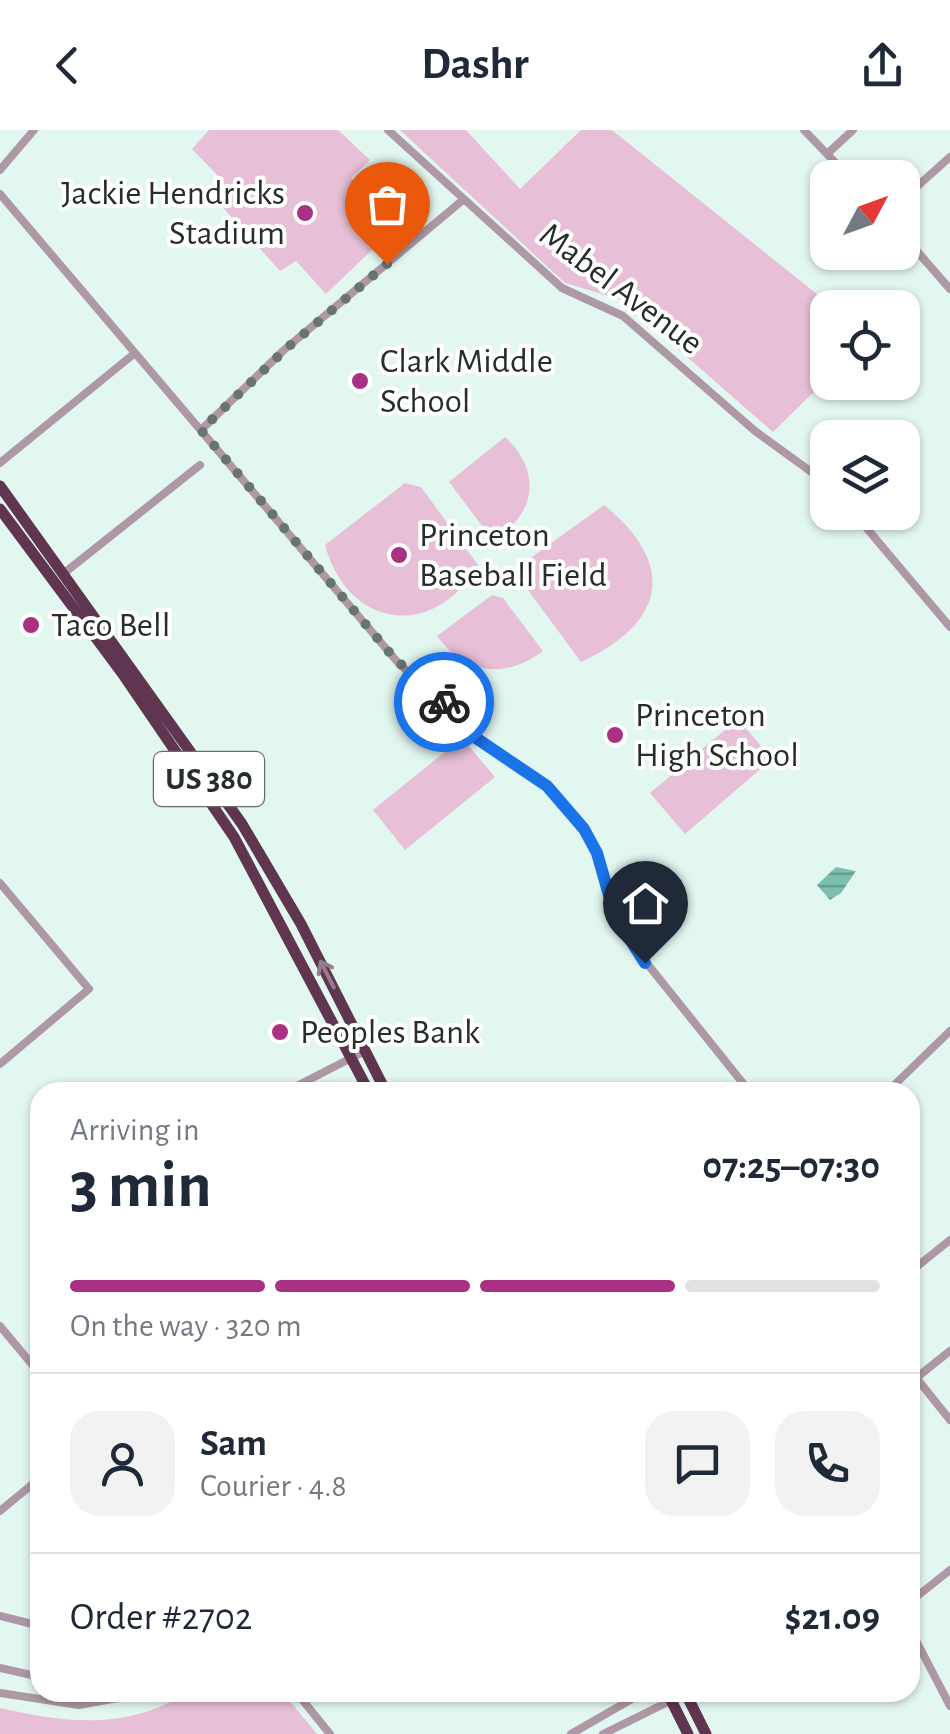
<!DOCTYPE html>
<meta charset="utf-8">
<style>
body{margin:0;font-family:"Alegreya Sans",sans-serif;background:#f2f2f3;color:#1f2937;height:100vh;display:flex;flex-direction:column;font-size:38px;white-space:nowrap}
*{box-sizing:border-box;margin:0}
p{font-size:32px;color:#747a83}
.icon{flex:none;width:55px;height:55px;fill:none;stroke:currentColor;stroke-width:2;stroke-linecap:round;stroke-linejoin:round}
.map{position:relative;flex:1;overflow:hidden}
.panel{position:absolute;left:30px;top:952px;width:890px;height:620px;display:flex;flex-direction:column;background:#fff;border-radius:30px;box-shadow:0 2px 8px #0004}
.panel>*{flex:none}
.needle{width:65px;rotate:49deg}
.buttons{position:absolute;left:810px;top:30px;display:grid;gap:20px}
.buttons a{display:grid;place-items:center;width:110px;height:110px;border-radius:20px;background:#fff;box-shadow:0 2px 8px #0004;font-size:50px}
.pin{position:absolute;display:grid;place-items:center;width:85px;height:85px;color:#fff;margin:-102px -42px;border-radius:50% 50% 50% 0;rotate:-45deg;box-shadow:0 0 10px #0007}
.pin .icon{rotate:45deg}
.courier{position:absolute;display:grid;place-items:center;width:100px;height:100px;margin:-50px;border:8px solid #1a73e8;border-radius:50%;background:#fff;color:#222;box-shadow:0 2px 12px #0007}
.summary em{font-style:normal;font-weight:700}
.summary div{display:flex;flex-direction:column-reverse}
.summary{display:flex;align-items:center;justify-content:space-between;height:170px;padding:0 40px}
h1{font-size:65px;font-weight:700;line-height:75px}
.bar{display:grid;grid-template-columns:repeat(4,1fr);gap:15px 10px;align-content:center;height:120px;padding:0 40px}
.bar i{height:12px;border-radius:8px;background:#e0e1e3}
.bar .on{background:#aa3083}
.bar p{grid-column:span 4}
.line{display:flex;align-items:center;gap:25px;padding:0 40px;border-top:2px solid #e0e1e3}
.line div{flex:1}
.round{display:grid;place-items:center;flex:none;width:105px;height:105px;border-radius:30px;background:#f2f2f3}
header{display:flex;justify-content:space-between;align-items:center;height:130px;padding:0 40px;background:#fff;font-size:45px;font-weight:700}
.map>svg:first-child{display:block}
.green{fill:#e7bfd6}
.water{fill:url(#water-rules)}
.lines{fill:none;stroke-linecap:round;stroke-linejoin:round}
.minor{stroke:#af98a5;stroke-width:8}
.highway{stroke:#60354f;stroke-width:11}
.oneway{stroke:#987c8d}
.done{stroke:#687470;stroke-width:10;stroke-dasharray:0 18}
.route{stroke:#1a73e8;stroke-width:12}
.poi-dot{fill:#aa3083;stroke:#fff;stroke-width:4}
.labels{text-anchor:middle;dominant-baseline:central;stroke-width:8;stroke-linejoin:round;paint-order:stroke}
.shield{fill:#fff;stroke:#676d6b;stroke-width:2.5}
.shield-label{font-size:32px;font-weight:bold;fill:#262e2b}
.poi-label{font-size:35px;fill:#262e2b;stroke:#fff;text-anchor:start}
.street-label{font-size:35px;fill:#262e2b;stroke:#fff}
</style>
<header><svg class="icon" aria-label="back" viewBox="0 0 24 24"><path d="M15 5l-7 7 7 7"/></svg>Dashr<svg class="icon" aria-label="share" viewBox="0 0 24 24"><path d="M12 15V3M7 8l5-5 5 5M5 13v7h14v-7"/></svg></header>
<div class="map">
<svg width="950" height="1604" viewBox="0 0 950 1604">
<defs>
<pattern id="water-rules" width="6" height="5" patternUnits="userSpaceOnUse" patternTransform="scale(2.5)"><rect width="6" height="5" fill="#7dc0af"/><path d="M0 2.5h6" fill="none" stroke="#669c8f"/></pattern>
</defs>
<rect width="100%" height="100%" fill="#e3f7f1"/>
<path class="green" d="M 209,0 L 338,0 L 370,30 L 351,48 L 396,97 L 326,164 L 296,131 L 280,141 L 209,62 L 222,50 L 192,19 Z
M 400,0 L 466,0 L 520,59 L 581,0 L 612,0 L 833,177 L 828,178 L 827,249 L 773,302 L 622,170 L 565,153 Z
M 505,307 C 542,340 537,387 492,409 L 449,352 Z
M 405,353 L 421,357 L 478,435 C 434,511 348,499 325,415 Z
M 604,375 C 678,435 665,493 581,532 L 522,452 L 525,432 Z
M 492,465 L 503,468 L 543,521 C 504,550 465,544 437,506 Z
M 738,589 L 772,629 L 685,704 L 650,663 Z
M 462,608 L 495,647 L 405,720 L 373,680 Z
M 188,1562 L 283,1563 L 317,1604 L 0,1604 L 0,1578 C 67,1593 126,1601 188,1562 Z"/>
<path class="water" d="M 836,737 L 856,741 L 841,763 L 830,770 L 817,755 Z"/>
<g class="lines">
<path class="minor" d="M 388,0 L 562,158 L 623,186 L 755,301 L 828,354
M 804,0 L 850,48
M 827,24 L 853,0
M 0,40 L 34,0
M 0,64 L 400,535 L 438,566 L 476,609 L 547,656 L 584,699 L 597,723 L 615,786 L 629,811 L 750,962
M 902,70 L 950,27
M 902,104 L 950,159
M 201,300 L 284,220 L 464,69
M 0,333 L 135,223
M 853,382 L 950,497
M 63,444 L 200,335
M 0,753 L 89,859 L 0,934
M 285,962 L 365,921
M 887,962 L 950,901
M 910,1142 L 950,1110
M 0,1196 L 40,1244
M 910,1240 L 950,1290
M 916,1248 L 950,1221
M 0,1381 L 40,1348
M 910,1472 L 950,1440
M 0,1486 L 40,1496
M 910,1499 L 950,1576
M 0,1538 L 40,1547
M 296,1562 L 330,1604
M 0,1563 L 79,1575 L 150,1562
M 571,1604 L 644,1562
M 603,1604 L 672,1570"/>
<path class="highway" d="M 0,356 L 242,694 L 301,794 L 386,962
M 0,379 L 122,543 L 234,707 L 369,962
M 667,1562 L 688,1604
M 685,1562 L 706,1604"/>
</g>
<defs><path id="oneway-shaft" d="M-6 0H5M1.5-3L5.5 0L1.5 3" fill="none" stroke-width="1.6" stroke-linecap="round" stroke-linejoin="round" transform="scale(2.5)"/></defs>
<use class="oneway" href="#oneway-shaft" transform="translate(327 844) rotate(-117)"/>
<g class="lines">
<path class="done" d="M 387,134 L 287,218 L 201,300 L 395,529 L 444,572"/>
<path class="route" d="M 444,572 L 476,608 L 547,656 L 584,699 L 597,723 L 615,786 L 645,833"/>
</g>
<g class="poi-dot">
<circle cx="305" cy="83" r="10"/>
<circle cx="360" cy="251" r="10"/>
<circle cx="399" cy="425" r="10"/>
<circle cx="31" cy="495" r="10"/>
<circle cx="615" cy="605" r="10"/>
<circle cx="280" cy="902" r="10"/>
</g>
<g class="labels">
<rect class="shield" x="154" y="622" width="110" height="54" rx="8"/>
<g class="shield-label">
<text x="209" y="649">US 380</text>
</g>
<g class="poi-label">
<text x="285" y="63" text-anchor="end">Jackie Hendricks<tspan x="285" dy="40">Stadium</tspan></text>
<text x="380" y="231">Clark Middle<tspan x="380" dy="40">School</tspan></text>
<text x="419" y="405">Princeton<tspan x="419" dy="40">Baseball Field</tspan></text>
<text x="51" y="495">Taco Bell</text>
<text x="635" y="585">Princeton<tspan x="635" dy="40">High School</tspan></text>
<text x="300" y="902">Peoples Bank</text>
</g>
<g class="street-label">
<text transform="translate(621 159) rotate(37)">Mabel Avenue</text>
</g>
</g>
</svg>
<div class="buttons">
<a><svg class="needle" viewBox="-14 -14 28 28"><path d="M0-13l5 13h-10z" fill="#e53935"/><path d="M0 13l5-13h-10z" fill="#747a83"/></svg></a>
<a><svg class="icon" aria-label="locate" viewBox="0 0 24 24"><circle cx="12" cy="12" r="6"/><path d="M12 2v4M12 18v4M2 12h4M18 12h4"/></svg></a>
<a><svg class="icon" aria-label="layers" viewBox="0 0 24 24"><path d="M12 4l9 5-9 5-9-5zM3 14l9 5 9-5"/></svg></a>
</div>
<div class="pin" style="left:387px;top:134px;background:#ea580c"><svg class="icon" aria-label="bag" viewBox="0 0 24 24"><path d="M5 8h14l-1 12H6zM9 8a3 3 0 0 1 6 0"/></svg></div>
<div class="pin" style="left:645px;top:833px;background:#1f2937"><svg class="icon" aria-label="home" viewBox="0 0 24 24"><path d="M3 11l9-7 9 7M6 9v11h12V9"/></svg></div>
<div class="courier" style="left:444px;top:572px"><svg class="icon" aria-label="bike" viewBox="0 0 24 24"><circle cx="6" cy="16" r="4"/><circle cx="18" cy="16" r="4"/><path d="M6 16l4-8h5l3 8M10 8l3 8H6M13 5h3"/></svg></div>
<section class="panel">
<div class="summary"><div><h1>3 min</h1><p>Arriving in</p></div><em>07:25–07:30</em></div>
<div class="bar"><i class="on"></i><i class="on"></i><i class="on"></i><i></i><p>On the way · 320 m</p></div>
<div class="line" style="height:180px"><a class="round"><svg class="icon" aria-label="person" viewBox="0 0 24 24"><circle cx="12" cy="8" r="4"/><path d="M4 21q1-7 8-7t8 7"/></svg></a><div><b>Sam</b><p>Courier · 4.8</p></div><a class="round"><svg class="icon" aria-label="chat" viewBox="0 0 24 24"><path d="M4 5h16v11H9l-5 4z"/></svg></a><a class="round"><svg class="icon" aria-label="phone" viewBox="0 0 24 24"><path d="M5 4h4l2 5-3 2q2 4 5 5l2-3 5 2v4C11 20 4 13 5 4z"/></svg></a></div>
<div class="line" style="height:130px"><div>Order #2702</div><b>$21.09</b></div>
</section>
</div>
